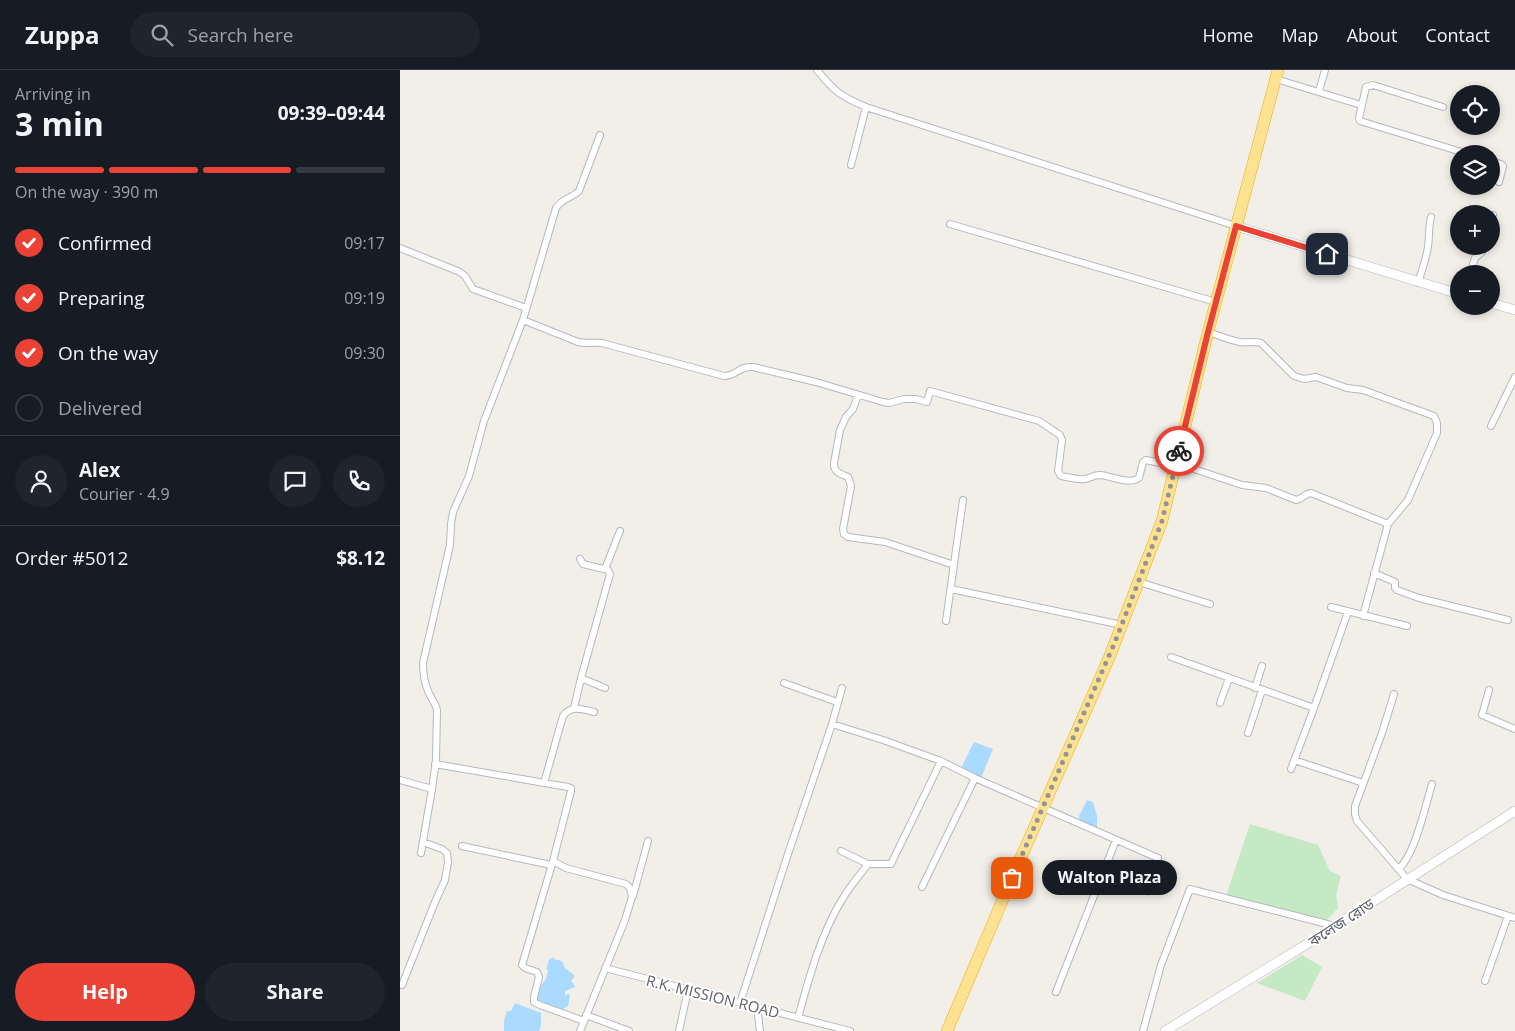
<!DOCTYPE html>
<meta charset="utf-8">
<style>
body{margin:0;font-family:"Open Sans","Noto Sans Bengali",sans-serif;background:#20242c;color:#f1f3f6;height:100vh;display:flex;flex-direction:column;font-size:19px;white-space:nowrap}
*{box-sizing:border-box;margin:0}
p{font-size:16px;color:#9ea1a6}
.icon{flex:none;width:28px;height:28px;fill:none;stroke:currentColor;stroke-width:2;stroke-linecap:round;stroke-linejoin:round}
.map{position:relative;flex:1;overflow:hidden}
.details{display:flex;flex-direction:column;background:#171b24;width:400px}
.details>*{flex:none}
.buttons{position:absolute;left:1050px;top:15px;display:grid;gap:10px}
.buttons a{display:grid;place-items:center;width:50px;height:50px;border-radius:50%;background:#171b24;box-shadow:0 2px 8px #0003;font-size:25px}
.pin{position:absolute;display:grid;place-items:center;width:42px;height:42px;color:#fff;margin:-21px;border-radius:10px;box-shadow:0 2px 8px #0006}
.courier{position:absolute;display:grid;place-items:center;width:50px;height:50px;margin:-25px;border:4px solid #ea4335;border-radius:50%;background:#fff;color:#222;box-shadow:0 1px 6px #0007}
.bubble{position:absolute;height:35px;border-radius:18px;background:#171b24;box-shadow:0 2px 8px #0003;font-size:16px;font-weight:700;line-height:35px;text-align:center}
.headline em{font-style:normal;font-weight:700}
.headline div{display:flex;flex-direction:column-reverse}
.headline{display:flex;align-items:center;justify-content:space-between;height:85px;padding:0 15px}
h1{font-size:32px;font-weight:700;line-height:38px}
.bar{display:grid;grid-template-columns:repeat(4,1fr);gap:8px 5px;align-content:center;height:60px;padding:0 15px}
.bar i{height:6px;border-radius:4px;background:#363941}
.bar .selected{background:#ea4335}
.bar p{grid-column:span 4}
.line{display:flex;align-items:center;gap:12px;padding:0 15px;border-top:1px solid #363941}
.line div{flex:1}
.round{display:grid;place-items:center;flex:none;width:52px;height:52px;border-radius:26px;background:#20242c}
ol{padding:0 15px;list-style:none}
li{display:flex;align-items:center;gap:15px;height:55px}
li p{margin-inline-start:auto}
li .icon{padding:5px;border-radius:50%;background:#ea4335;color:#fff;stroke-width:4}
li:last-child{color:#9ea1a6}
li i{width:28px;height:28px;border:2px solid #363941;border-radius:50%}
.button{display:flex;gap:10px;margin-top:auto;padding:10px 15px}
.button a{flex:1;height:58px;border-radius:30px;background:#ea4335;color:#fff;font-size:20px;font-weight:700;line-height:58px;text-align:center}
.button a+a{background:#20242c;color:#f1f3f6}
header{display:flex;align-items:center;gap:30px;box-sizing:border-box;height:70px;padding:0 25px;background:#171b24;border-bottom:1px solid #363941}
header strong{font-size:24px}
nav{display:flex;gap:28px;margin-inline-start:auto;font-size:18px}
.search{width:350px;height:45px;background:#20242c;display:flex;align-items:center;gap:12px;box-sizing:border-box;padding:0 18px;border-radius:28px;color:#9ea1a6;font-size:19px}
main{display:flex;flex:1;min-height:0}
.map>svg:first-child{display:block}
.green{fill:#c5e8c5}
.water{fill:#aadaff}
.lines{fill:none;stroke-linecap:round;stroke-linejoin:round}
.street-casing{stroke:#b5b8bc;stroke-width:8}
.secondary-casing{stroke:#b6babf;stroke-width:10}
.highway-casing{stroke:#f9ab00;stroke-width:12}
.street{stroke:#fff;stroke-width:6}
.secondary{stroke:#fff;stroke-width:9}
.highway{stroke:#fde293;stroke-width:11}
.done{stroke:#929495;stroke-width:5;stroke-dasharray:0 9}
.route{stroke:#ea4335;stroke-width:6}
.labels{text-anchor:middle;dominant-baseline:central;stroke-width:4;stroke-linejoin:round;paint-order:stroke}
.street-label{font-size:15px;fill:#5f6368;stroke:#fff}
</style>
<header>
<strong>Zuppa</strong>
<div class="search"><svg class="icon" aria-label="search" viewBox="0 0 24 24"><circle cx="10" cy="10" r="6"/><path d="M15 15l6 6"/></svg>Search here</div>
<nav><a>Home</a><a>Map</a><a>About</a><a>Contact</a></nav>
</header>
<main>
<section class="details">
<div class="headline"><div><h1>3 min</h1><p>Arriving in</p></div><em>09:39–09:44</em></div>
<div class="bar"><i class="selected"></i><i class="selected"></i><i class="selected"></i><i></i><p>On the way · 390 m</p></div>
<ol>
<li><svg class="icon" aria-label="check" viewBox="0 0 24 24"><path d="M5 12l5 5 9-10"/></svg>Confirmed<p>09:17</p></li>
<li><svg class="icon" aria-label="check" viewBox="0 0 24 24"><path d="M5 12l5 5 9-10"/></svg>Preparing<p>09:19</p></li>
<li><svg class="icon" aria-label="check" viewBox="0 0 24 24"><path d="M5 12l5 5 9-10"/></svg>On the way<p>09:30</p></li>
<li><i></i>Delivered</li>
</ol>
<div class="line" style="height:90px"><a class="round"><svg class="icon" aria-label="person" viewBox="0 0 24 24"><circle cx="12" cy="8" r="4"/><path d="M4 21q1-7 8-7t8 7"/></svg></a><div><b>Alex</b><p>Courier · 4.9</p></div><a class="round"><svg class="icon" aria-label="chat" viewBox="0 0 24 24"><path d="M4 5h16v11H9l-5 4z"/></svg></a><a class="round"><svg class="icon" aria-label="phone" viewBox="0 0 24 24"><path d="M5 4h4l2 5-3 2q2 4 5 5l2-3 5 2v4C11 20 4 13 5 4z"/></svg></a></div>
<div class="line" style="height:65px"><div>Order #5012</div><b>$8.12</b></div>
<div class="button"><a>Help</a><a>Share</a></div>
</section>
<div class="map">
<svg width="1115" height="961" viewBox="0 0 1115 961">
<rect width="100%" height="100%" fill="#f1efe8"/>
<path class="green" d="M 850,754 L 918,775 L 930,801 L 941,806 L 936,825 L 938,838 L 924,853 L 826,826 Z
M 902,885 L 922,897 L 905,931 L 857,913 Z"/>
<path class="water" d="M 574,672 L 593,679 L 581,708 L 566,701 L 562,696 Z
M 687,730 L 693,732 L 697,746 L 697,760 L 680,752 L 679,746 Z
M 738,805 L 742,808 L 742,811 L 745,811 L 745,809 L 751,807 L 759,813 L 759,821 L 755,820 L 752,824 L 748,826 L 737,814 L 735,816 L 733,811 L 735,806 Z
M 153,887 L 154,889 L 162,891 L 165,898 L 174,905 L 174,908 L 171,910 L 175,917 L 165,921 L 165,925 L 169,924 L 170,925 L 168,936 L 163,939 C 153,938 143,936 136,929 L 139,917 C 145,912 147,908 148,900 L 146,899 L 149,890 Z
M 115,933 L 141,943 L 141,956 L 139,961 L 104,961 L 104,951 L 107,941 L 111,941 Z"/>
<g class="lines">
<defs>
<path id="street" d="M 417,0 C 435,22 440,26 466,37 L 836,156
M 876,9 L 961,35
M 919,21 L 925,0
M 1043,37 L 973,15 L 966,17 L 959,48 L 960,51 L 1068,84
M 1091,91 L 1101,94 L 1103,96 L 1099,112
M 451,95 L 466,37
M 1091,152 L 1093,145
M 550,154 L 816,232
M 0,178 L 60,202 L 65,206 L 73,219 L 126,238
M 1070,204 L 1075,188 L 1082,182 L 1085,176
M 1018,213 C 1021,203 1025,192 1027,182 C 1030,170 1028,158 1031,147
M 123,250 L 178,272 C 186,274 194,272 202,273 L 324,306 C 337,306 338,296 353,297 L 416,312 L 483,332 L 489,333 L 504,329 L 516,329 L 527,332 L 530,321 L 639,351 L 660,365 L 662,370 L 658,401 L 661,406 C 668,407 677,410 685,409 C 690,408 694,405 700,405 C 712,406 728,415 739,408 L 743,392 L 746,390 L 775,396
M 808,262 C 818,265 829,270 840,272 C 847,273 853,271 861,273 L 894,306 L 904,309 L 916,307 L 947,318 L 963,320 L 1034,346 L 1037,353 L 1037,363 L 1008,430 L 988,454 L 963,546
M 458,325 L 453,339 L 446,347 L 440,360 L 434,393 C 433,402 441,404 448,407 L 451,416 L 443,459 L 444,464 L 448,467 L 485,472 L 554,495
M 1091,356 L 1115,307
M 776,393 L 842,415 L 866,418 L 896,430 C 902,429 906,423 911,423 L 988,454
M 205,499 L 220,461
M 974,503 L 995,512 L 995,518 L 997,520 L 1019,528 L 1108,550
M 739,512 L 810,534
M 551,519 L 722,555
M 931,537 L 1007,556
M 546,551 L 563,430
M 771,587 L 914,638
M 181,608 L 205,618
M 384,613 L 437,632
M 855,618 L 862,596
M 1089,620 L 1082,645 L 1115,659
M 994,624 L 982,663 L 955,736 L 955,744 L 957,751 L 1007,809 L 1043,825 L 1115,848
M 820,633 L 829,608
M 174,638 L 181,608 L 210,504 L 208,500 L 183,494 L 180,489
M 432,654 L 483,670 L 541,691 L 575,708 L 758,788
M 848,663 L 862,620
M 894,690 L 963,713
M 35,694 L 168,717 L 171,718 L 171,721 L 153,791 L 166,798 L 226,814 L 230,818 L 232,827 L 225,850 L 180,961
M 891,699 L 914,638 L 948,542
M 0,710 L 32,719
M 144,713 L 163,646 C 171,635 182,639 194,642
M 62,776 L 151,795
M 441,781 L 468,794
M 21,783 L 32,719 L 36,690 L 37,640 C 35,632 31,628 28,621 C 24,612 23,604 23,593 L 50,475 L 51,454 L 53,442 L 69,406 L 84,351 L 123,250 L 156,138 C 161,129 172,128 179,121 L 200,65
M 153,791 L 122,895 L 125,898 L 137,902 L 139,907 L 134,927 L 134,932 L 140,935 L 184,951
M 998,799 C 1014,788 1026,734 1032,714
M 522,817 L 575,708
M 233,826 L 248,771
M 205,898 L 450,961
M 1085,911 L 1108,846
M 2,915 L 35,832 L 45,810 L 48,792 L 47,783 L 42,779 L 23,772
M 656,922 L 716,770
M 340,933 L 388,784 L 432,654 L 442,618
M 357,937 L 360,961
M 186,945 L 229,961
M 398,948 C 409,908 421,863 443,828 C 450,816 460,805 468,794 L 491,794 L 541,691
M 279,961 L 288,920
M 743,961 L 761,895 L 790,819 L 935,856"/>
<path id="secondary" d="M 836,156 L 1059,224
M 1091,233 L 1115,240
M 765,961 L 902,877 L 1115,741"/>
<path id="highway" d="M 547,961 L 612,808 L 709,588 L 762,451 L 808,262 L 878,0"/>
</defs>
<use href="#street" class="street-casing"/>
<use href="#secondary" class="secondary-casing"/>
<use href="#highway" class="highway-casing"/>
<use href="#street" class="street"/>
<use href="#secondary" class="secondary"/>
<use href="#highway" class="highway"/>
</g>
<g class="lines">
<path class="done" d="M 612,808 L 715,572 L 762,451 L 779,381"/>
<path class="route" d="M 779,381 L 808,262 L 836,156 L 927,184"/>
</g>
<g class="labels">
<g class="street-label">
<text transform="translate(941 852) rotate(-33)">কলেজ রোড</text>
<text transform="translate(313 926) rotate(14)">R.K. MISSION ROAD</text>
</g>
</g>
</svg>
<div class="buttons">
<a><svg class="icon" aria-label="locate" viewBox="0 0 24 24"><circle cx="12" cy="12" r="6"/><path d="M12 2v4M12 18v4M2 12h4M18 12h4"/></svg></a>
<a><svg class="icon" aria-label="layers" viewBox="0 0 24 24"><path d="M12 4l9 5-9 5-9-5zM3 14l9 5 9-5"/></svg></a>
<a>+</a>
<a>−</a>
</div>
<div class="pin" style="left:612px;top:808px;background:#ea580c"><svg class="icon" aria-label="bag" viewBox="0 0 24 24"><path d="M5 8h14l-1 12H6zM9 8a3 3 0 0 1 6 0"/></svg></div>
<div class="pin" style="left:927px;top:184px;background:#1f2937"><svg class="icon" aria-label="home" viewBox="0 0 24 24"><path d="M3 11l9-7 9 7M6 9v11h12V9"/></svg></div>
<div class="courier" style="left:779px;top:381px"><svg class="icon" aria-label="bike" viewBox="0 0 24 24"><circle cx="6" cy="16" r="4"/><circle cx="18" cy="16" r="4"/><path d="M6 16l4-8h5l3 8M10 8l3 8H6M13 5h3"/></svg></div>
<div class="bubble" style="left:642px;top:790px;width:135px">Walton Plaza</div>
</div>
</main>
